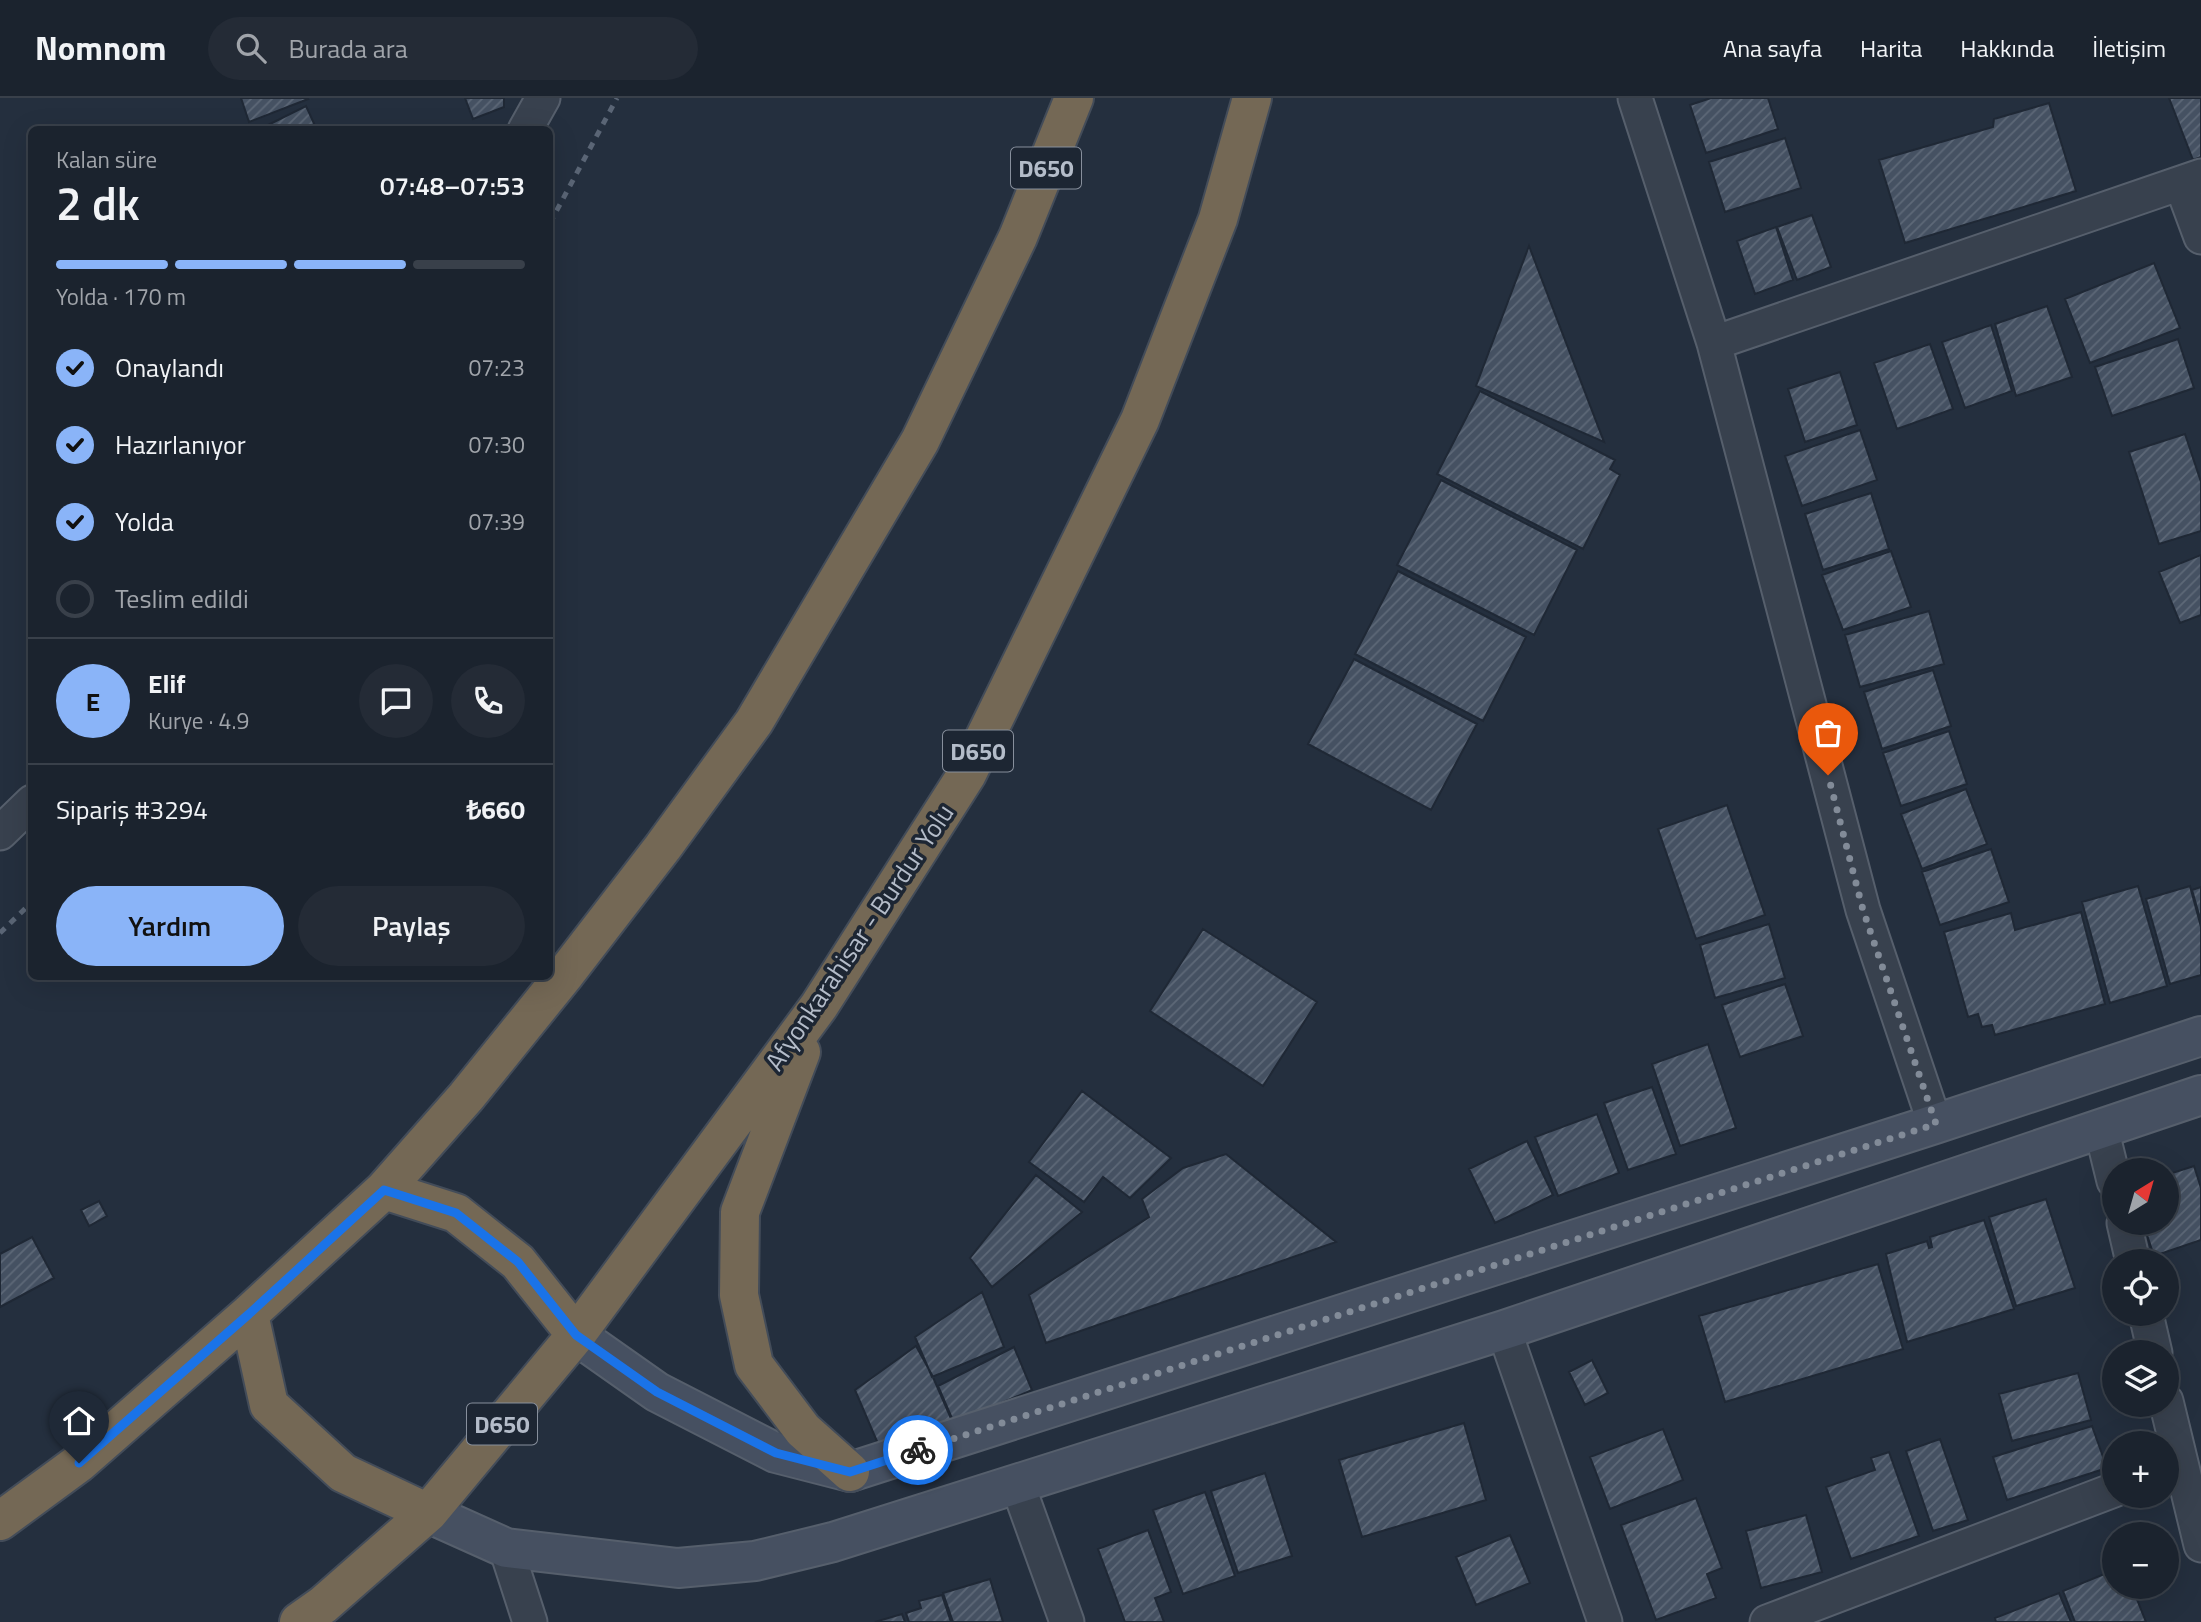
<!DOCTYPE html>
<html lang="tr">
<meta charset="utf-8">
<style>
body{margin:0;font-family:"Titillium Web",sans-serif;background:#242b36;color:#f1f3f6;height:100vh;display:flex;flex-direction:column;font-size:26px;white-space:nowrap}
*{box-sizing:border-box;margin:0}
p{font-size:23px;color:#a0a4aa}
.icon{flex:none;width:38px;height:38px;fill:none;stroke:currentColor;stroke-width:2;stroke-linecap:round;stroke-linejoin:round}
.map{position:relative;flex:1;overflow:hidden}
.drawer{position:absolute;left:28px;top:28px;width:525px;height:854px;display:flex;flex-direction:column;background:#1b232e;border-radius:10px;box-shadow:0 7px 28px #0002,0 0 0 2px #39404a}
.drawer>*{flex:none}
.needle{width:46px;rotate:37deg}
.tools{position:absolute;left:2102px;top:1060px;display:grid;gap:14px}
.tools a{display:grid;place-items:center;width:77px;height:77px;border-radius:50%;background:#1b232e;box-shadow:0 7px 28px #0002,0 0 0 2px #39404a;font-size:35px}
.pin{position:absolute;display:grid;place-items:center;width:60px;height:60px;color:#fff;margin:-72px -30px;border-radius:50% 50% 50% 0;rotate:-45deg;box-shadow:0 0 7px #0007}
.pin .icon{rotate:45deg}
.courier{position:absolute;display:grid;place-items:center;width:70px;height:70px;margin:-35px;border:5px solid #1a73e8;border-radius:50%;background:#fff;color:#222;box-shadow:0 2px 9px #0007}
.head em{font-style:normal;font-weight:600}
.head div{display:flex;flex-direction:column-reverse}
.head{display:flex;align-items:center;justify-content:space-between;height:119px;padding:0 28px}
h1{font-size:46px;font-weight:600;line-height:52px}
.bar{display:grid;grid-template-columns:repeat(4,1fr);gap:10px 7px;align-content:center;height:84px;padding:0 28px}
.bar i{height:9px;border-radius:5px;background:#39404a}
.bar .current{background:#8ab4f8}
.bar p{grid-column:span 4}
.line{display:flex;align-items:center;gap:18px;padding:0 28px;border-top:2px solid #39404a}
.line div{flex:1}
.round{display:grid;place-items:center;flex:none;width:74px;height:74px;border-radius:37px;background:#242b36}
ol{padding:0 28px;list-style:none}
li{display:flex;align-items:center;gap:21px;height:77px}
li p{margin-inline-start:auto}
li .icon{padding:7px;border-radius:50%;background:#8ab4f8;color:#111;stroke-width:4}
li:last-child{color:#a0a4aa}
li i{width:38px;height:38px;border:4px solid #39404a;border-radius:50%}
.cta{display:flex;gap:14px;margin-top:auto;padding:14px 28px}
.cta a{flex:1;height:80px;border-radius:42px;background:#8ab4f8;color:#111;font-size:28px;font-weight:600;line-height:80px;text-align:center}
.cta a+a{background:#242b36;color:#f1f3f6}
header{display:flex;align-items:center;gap:42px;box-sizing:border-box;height:98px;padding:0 35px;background:#1b232e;border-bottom:2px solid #39404a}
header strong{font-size:33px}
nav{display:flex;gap:38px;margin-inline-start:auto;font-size:24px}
.search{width:490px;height:63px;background:#242b36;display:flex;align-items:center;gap:18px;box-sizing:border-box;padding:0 24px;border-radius:38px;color:#a0a4aa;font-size:26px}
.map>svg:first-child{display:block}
.building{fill:url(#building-hatch);stroke:#1f2835;stroke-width:2}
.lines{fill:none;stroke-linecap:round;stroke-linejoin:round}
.street-casing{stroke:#565f6c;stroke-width:37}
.secondary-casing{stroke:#565f6c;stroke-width:42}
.highway-casing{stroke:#434c59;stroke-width:42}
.street{stroke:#38414e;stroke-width:33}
.secondary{stroke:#465061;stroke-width:38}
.highway{stroke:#746855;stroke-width:38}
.rail{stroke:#5a6575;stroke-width:5;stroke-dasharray:7 7;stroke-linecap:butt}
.done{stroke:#828b98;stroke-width:7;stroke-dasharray:0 12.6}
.route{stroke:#1a73e8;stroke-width:9}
.labels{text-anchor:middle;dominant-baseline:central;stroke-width:7;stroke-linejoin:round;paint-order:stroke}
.shield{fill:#1d2633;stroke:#878f9c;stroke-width:2}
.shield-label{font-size:24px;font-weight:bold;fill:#b4bcc9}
.street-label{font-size:26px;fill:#b4bcc9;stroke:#1d2633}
</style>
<header>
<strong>Nomnom</strong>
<div class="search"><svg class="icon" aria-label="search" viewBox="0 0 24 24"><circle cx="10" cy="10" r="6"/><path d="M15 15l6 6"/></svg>Burada ara</div>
<nav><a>Ana sayfa</a><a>Harita</a><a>Hakkında</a><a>İletişim</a></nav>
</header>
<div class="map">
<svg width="2201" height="1524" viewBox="0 0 2201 1524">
<defs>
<pattern id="building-hatch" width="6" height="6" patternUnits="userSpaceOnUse" patternTransform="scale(1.75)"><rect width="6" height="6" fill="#455162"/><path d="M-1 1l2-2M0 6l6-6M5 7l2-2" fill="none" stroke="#5d6877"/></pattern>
</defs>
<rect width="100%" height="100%" fill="#242f3e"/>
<path class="building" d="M 241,0 L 307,0 L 308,1 L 249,24 Z
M 465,0 L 504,0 L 504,9 L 473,21 Z
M 1711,0 L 1768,0 L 1778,31 L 1706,55 L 1690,7 Z
M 2169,0 L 2201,0 L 2201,59 L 2193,62 Z
M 2049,5 L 2076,93 L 1905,145 L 1879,62 L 1993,29 L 1994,21 Z
M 306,8 L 317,32 L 258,32 Z
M 1785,40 L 1801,90 L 1725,114 L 1709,64 Z
M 1812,117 L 1831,169 L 1797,182 L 1777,129 Z
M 1776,129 L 1793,182 L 1755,196 L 1737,143 Z
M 1529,148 L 1604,344 L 1476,288 Z
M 2154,165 L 2180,230 L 2090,265 L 2065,201 Z
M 2047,208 L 2072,279 L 2016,298 L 1995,226 Z
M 1991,227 L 2012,293 L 1965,310 L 1942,244 Z
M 2178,241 L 2194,290 L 2112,318 L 2095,269 Z
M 1930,246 L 1953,311 L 1897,331 L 1874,265 Z
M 1840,274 L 1857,327 L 1805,344 L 1788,291 Z
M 1480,293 L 1615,362 L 1610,371 L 1620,377 L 1583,451 L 1437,376 Z
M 1860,332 L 1877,382 L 1802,408 L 1785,358 Z
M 2185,336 L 2201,384 L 2201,433 L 2159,446 L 2129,354 Z
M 1441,382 L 1577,452 L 1534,537 L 1397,467 Z
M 1871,395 L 1889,451 L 1823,472 L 1805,416 Z
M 1891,453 L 1911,509 L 1843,532 L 1822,477 Z
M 2201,457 L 2201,517 L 2180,525 L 2159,474 Z
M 1398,473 L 1526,539 L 1483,623 L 1355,556 Z
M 1929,513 L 1944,566 L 1860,589 L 1845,537 Z
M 1354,561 L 1477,626 L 1431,712 L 1308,646 Z
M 1933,572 L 1951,628 L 1882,651 L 1864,594 Z
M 1949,633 L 1967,686 L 1901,708 L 1883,655 Z
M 1966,691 L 1987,746 L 1922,771 L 1901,716 Z
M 1727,707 L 1765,817 L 1696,841 L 1658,731 Z
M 1991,751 L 2009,804 L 1940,827 L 1922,774 Z
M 2138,788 L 2167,888 L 2110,905 L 2082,804 Z
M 2190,788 L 2201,829 L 2201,877 L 2170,886 L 2146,801 Z
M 2201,789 L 2201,824 L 2192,792 Z
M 2081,814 L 2105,906 L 1995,937 L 1992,927 L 1982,929 L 1978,916 L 1968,919 L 1944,834 L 2011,815 L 2015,832 Z
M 1769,826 L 1785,880 L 1715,900 L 1700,847 Z
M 1203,831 L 1317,904 L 1263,988 L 1150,913 Z
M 1785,886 L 1803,938 L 1740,959 L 1722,907 Z
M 1708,946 L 1736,1030 L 1680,1048 L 1652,966 Z
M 1652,989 L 1676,1056 L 1628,1072 L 1604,1005 Z
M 1082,993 L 1171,1060 L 1130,1100 L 1103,1079 L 1084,1104 L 1029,1064 Z
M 1597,1016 L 1619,1075 L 1558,1098 L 1535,1039 Z
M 1527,1043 L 1553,1097 L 1495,1125 L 1469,1071 Z
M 1226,1056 L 1336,1144 L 1046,1245 L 1029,1197 L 1149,1119 L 1142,1101 L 1183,1070 Z
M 2194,1068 L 2201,1090 L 2201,1142 L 2154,1158 L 2143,1125 L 2166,1125 L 2166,1077 Z
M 1036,1077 L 1082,1114 L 992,1189 L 970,1160 Z
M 2046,1101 L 2075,1190 L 2016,1208 L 1989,1119 Z
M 99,1103 L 107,1118 L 89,1128 L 81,1112 Z
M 1984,1122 L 2014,1211 L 1907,1244 L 1886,1156 L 1927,1143 L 1929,1150 L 1932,1149 L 1930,1139 Z
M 32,1139 L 54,1180 L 0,1209 L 0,1156 Z
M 1878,1166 L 1903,1251 L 1725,1304 L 1699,1218 Z
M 982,1194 L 1004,1249 L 932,1279 L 915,1239 Z
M 916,1248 L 932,1277 L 953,1325 L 882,1355 L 855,1292 Z
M 1014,1249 L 1032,1292 L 954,1325 L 938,1288 Z
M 1592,1262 L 1608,1295 L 1585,1307 L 1569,1274 Z
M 2078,1275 L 2091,1322 L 2012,1343 L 1999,1296 Z
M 1464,1325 L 1486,1402 L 1362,1439 L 1339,1362 Z
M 2092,1328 L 2107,1370 L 2007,1402 L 1993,1359 Z
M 1663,1331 L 1683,1382 L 1610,1411 L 1590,1359 Z
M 1940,1341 L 1968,1422 L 1933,1433 L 1906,1353 Z
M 1889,1354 L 1919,1438 L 1851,1461 L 1826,1389 L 1875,1372 L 1871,1360 Z
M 1265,1375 L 1292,1458 L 1238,1475 L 1211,1393 Z
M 1205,1394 L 1235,1478 L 1183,1496 L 1153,1412 Z
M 1696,1400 L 1722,1470 L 1707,1476 L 1716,1500 L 1656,1522 L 1621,1427 Z
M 1806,1417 L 1822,1474 L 1761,1490 L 1746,1433 Z
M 1148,1432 L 1171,1494 L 1155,1500 L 1164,1524 L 1125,1524 L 1098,1451 Z
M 1510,1437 L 1530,1485 L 1476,1507 L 1456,1459 Z
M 2114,1472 L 2114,1489 L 2132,1489 L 2146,1524 L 2075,1524 L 2063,1493 Z
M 990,1481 L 1003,1524 L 953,1524 L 943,1495 Z
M 2059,1495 L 2071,1524 L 1996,1524 L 1995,1520 Z
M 942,1497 L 951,1524 L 909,1524 L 906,1515 L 921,1510 L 919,1503 Z
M 902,1516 L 905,1524 L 875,1524 Z"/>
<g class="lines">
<defs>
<path id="street" d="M 1635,0 L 1714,245 L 1863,812 L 1935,1026
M 525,32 L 543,0
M 2181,85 L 2201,139
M 1714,245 L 2201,78
M 0,735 L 32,704
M 2101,1030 L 2114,1083
M 2124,1125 L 2133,1164
M 2146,1216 L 2155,1255
M 1504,1232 L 1605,1524
M 2166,1303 L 2201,1447
M 1017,1385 L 1067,1524
M 506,1450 L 530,1524
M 1767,1524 L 2114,1392"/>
<path id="secondary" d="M 576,1237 L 657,1294 L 776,1355 L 850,1374 L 1935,1026 L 2201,938
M 428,1415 L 506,1450 L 678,1470 L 755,1463 L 833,1444 L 1504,1232 L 2201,997"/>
<path id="highway" d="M 801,954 L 740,1114 L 739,1197 L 754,1267 L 803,1332 L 850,1374
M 384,1092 L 456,1115 L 518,1164 L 576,1237
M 249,1216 L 269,1307 L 343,1375 L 428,1415
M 0,1423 L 79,1365 L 249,1216 L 384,1092 L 466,999 L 566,875 L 663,749 L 754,624 L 920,343 L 1018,139 L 1074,0
M 299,1524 L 323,1507 L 428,1415 L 576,1237 L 819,908 L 967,676 L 1140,322 L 1218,121 L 1252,0"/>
</defs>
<use href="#street" class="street-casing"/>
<use href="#secondary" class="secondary-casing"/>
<use href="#highway" class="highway-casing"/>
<use href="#street" class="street"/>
<use href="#secondary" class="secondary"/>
<use href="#highway" class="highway"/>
<path class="rail" d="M 550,125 L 617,0
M 0,835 L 32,804"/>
</g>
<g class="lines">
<path class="done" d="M 918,1352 L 1936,1026 L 1863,812 L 1828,677"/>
<path class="route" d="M 79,1365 L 249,1216 L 384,1092 L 456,1115 L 518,1164 L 576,1237 L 657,1294 L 776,1355 L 850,1374 L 918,1352"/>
</g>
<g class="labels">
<g class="shield">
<rect x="1011" y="49.5" width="70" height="41" rx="5"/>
<rect x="943" y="632.5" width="70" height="41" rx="5"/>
<rect x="467" y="1305.5" width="70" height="41" rx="5"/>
</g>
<g class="shield-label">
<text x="1046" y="70">D650</text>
<text x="978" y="653">D650</text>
<text x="502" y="1326">D650</text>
</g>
<g class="street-label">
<text transform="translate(859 839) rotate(-56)">Afyonkarahisar - Burdur Yolu</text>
</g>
</g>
</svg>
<div class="tools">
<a><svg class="needle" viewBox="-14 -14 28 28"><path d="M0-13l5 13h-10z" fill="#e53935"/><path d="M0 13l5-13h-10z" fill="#a0a4aa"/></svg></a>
<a><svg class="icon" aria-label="locate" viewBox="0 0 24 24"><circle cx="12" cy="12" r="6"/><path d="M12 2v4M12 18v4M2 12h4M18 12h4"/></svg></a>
<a><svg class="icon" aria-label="layers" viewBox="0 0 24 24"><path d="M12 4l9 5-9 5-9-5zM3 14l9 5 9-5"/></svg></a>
<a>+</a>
<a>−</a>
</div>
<div class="pin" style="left:1828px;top:677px;background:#ea580c"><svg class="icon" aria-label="bag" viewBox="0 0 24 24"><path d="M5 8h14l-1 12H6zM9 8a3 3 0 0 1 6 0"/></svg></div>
<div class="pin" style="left:79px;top:1365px;background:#1f2937"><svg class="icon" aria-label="home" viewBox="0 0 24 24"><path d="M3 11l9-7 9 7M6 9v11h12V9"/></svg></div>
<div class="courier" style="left:918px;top:1352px"><svg class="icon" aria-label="bike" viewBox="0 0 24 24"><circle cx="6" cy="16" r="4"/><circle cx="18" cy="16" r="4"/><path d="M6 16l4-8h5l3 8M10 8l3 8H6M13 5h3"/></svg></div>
<section class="drawer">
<div class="head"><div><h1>2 dk</h1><p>Kalan süre</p></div><em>07:48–07:53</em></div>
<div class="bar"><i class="current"></i><i class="current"></i><i class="current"></i><i></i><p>Yolda · 170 m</p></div>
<ol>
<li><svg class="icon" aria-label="check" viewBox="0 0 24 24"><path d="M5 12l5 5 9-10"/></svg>Onaylandı<p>07:23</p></li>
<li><svg class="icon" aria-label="check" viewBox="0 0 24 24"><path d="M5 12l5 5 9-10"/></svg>Hazırlanıyor<p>07:30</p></li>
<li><svg class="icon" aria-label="check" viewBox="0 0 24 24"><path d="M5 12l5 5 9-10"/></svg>Yolda<p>07:39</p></li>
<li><i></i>Teslim edildi</li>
</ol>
<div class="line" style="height:126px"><b class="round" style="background:#8ab4f8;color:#111">E</b><div><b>Elif</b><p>Kurye · 4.9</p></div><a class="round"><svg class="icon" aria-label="chat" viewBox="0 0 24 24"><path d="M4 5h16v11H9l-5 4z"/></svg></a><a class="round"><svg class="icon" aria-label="phone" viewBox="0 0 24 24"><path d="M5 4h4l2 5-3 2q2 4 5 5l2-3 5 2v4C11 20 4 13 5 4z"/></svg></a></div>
<div class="line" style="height:91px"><div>Sipariş #3294</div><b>₺660</b></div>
<div class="cta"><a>Yardım</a><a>Paylaş</a></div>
</section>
</div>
